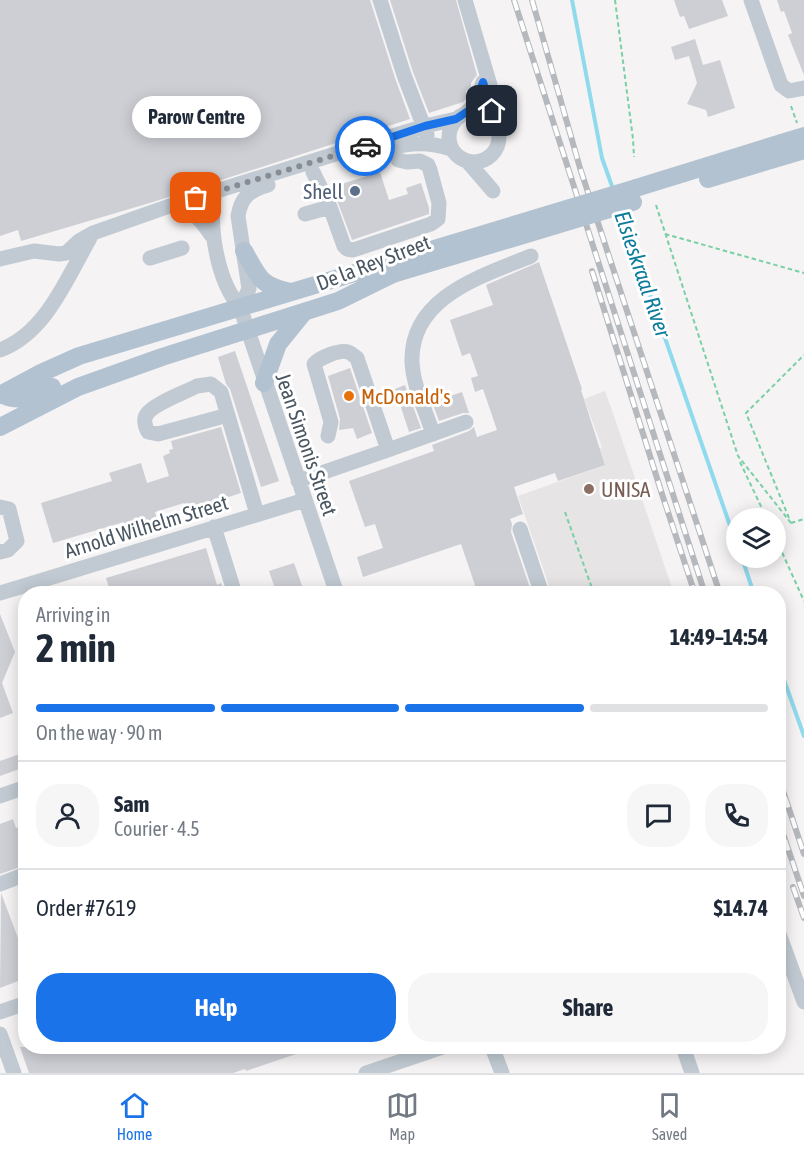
<!DOCTYPE html>
<meta charset="utf-8">
<style>
body{margin:0;font-family:"Asap Condensed",sans-serif;background:#f6f6f7;color:#1f2937;height:100vh;display:flex;flex-direction:column;font-size:22px;white-space:nowrap}
*{box-sizing:border-box;margin:0}
p{font-size:20px;color:#747a83}
.icon{flex:none;width:33px;height:33px;fill:none;stroke:currentColor;stroke-width:2;stroke-linecap:round;stroke-linejoin:round}
.map{position:relative;flex:1;overflow:hidden}
.panel{position:absolute;left:18px;top:586px;width:768px;height:468px;display:flex;flex-direction:column;background:#fff;border-radius:24px;box-shadow:0 3px 15px #0003}
.panel>*{flex:none}
.fabs{position:absolute;left:726px;top:508px;display:grid;gap:12px}
.fabs a{display:grid;place-items:center;width:60px;height:60px;border-radius:50%;background:#fff;box-shadow:0 3px 15px #0003;font-size:30px}
.pin{position:absolute;display:grid;place-items:center;width:51px;height:51px;color:#fff;margin:-26px;border-radius:12px;box-shadow:0 3px 9px #0006}
.courier{position:absolute;display:grid;place-items:center;width:60px;height:60px;margin:-30px;border:4px solid #1a73e8;border-radius:50%;background:#fff;color:#222;box-shadow:0 2px 8px #0007}
.bubble{position:absolute;height:42px;border-radius:21px;background:#fff;box-shadow:0 3px 15px #0003;font-size:20px;font-weight:700;line-height:42px;text-align:center}
.overview em{font-style:normal;font-weight:700}
.overview div{display:flex;flex-direction:column-reverse}
.overview{display:flex;align-items:center;justify-content:space-between;height:102px;padding:0 18px}
h1{font-size:39px;font-weight:700;line-height:45px}
.bar{display:grid;grid-template-columns:repeat(4,1fr);gap:9px 6px;align-content:center;height:72px;padding:0 18px}
.bar i{height:8px;border-radius:4px;background:#e0e1e3}
.bar .selected{background:#1a73e8}
.bar p{grid-column:span 4}
.line{display:flex;align-items:center;gap:15px;padding:0 18px;border-top:2px solid #e0e1e3}
.line div{flex:1}
.round{display:grid;place-items:center;flex:none;width:63px;height:63px;border-radius:24px;background:#f6f6f7}
.action{display:flex;gap:12px;margin-top:auto;padding:12px 18px}
.action a{flex:1;height:69px;border-radius:24px;background:#1a73e8;color:#fff;font-size:24px;font-weight:700;line-height:69px;text-align:center}
.action a+a{background:#f6f6f7;color:#1f2937}
.tab-bar{display:flex;justify-content:space-around;align-items:center;height:84px;border-top:2px solid #e0e1e3;background:#fff;font-size:16px;color:#747a83}
.tab-bar a{display:grid;justify-items:center;gap:3px}
.tab-bar .selected{color:#1a73e8}
.map>svg:first-child{display:block}
.education{fill:#e6e4e5}
.lines{fill:none;stroke-linecap:round;stroke-linejoin:round}
.stream{stroke:#90daee;stroke-width:4}
.building{fill:#cdcfd5}
.path{stroke:#7ad0a6;stroke-width:2;stroke-dasharray:4.5 3;stroke-linecap:butt}
.minor{stroke:#c1cad2;stroke-width:15}
.major{stroke:#b3c2d1;stroke-width:18}
.rail-casing{stroke:#b5b8bd;stroke-width:6}
.rail{stroke:#fff;stroke-width:4;stroke-dasharray:11;stroke-linecap:butt}
.major-bridge{stroke:#b3c2d1;stroke-width:18}
.done{stroke:#868d94;stroke-width:6;stroke-dasharray:0 10.8}
.route{stroke:#1a73e8;stroke-width:8}
.service-dot{fill:#5c6f8a;stroke:#fff;stroke-width:2}
.food-dot{fill:#e8710a;stroke:#fff;stroke-width:2}
.education-dot{fill:#8d6e63;stroke:#fff;stroke-width:2}
.labels{text-anchor:middle;dominant-baseline:central;stroke-width:6;stroke-linejoin:round;paint-order:stroke}
.service-label{font-size:21px;fill:#4e5e75;stroke:#fff;text-anchor:end}
.street-label{font-size:21px;fill:#4a5661;stroke:#fff}
.food-label{font-size:21px;fill:#c56008;stroke:#fff;text-anchor:start}
.education-label{font-size:21px;fill:#785e54;stroke:#fff;text-anchor:start}
.water-label{font-size:22px;font-style:italic;fill:#0c7c9b;stroke:#fff}
</style>
<div class="map">
<svg width="804" height="1073" viewBox="0 0 804 1073">
<rect width="100%" height="100%" fill="#f5f3f3"/>
<path class="education" d="M 605,391 L 614,416 L 674,594 L 552,594 L 518,496 L 605,465 L 600,448 L 602,447 L 584,399 Z"/>
<g class="lines">
<path class="stream" d="M 572,0 L 602,158 L 613,189
M 621,211 L 736,543
M 742,558 L 754,594
M 778,663 L 804,736"/>
</g>
<path class="building" d="M 0,0 L 370,0 L 395,78 L 410,119 L 153,202 L 21,241 L 18,230 L 0,236 Z
M 390,0 L 456,0 L 477,75 L 471,83 L 471,89 L 466,91 L 468,97 L 463,102 L 429,113 L 413,72 Z
M 674,0 L 722,0 L 728,16 L 689,29 L 684,16 L 680,17 Z
M 777,0 L 804,0 L 804,75 L 788,35 L 792,33 L 784,11 L 781,12 Z
M 695,39 L 703,65 L 720,60 L 735,108 L 708,117 L 706,110 L 687,104 L 697,83 L 689,56 L 675,60 L 671,47 Z
M 380,172 L 389,200 L 408,194 L 406,188 L 421,183 L 429,208 L 429,214 L 352,240 L 332,187 Z
M 539,262 L 582,389 L 581,390 L 605,465 L 558,481 L 555,473 L 514,487 L 523,514 L 510,519 L 512,524 L 511,532 L 530,588 L 513,594 L 478,594 L 461,544 L 363,577 L 357,557 L 383,548 L 375,524 L 365,527 L 349,481 L 434,451 L 432,445 L 469,431 L 474,427 L 477,437 L 497,430 L 483,389 L 475,392 L 471,378 L 478,376 L 470,353 L 462,356 L 450,320 L 493,305 L 486,285 Z
M 235,351 L 279,481 L 261,487 L 230,389 L 226,384 L 218,357 Z
M 350,368 L 372,433 L 357,439 L 353,428 L 339,430 L 340,419 L 328,376 Z
M 405,385 L 421,428 L 409,432 L 395,389 Z
M 462,392 L 469,413 L 463,413 L 439,421 L 432,402 Z
M 221,427 L 241,493 L 216,501 L 217,504 L 187,513 L 184,503 L 155,512 L 157,519 L 126,528 L 124,522 L 53,543 L 41,503 L 112,481 L 109,473 L 141,463 L 147,483 L 169,476 L 163,456 L 170,453 L 169,450 L 173,449 L 171,441 Z
M 206,548 L 217,585 L 221,583 L 225,594 L 111,594 L 106,578 Z
M 294,563 L 305,594 L 277,594 L 269,571 Z
M 0,614 L 15,652 L 2,683 L 13,713 L 0,718 Z
M 20,754 L 25,767 L 0,776 L 0,761 Z
M 13,819 L 16,828 L 26,825 L 26,865 L 0,874 L 0,824 Z
M 1,893 L 21,946 L 26,945 L 26,978 L 0,988 Z
M 20,1047 L 311,1047 L 311,1049 L 246,1071 L 245,1069 L 233,1073 L 29,1073 Z"/>
<g class="lines">
<path class="path" d="M 615,0 L 633,139 L 634,157
M 791,106 L 797,123
M 656,205 L 738,456 L 791,523
M 665,234 L 804,273
M 740,462 L 767,519
M 565,512 L 594,594
M 789,518 L 746,413 L 804,355
M 791,523 L 804,519
M 776,539 L 804,601"/>
<path class="minor" d="M 380,0 L 404,75 L 427,135
M 465,0 L 500,119 L 500,130
M 751,0 L 781,85 L 789,91 L 804,88
M449 137a25 25 0 1 1 50 0a25 25 0 1 1-50 0Z
M 466,113 L 477,102 L 483,82
M 389,149 C 410,142 430,142 451,149
M 468,162 L 493,191
M 313,172 L 330,207 L 344,246 L 347,249 L 353,250 L 431,224 L 438,219 L 439,203 L 430,170 L 428,165 L 420,161 L 407,162 L 398,160 L 392,148
M 215,192 C 208,226 217,281 240,307 L 337,594
M 172,206 C 192,210 200,218 211,235
M 305,214 L 330,207
M 150,258 L 182,248
M 0,259 L 34,251 L 59,254 L 66,253 L 79,241 L 93,233 L 178,203 L 425,126 L 456,119
M 240,307 L 249,289 L 238,216 C 241,197 250,190 268,185
M 0,350 C 46,333 67,278 90,238
M 228,415 L 158,434 L 148,432 C 145,426 143,419 147,414 C 153,404 186,392 197,386 L 211,384 L 221,392 L 257,514
M 433,434 C 426,411 413,386 412,362 C 410,297 482,276 531,256
M 328,436 L 331,422 L 314,364 C 319,358 340,349 348,352 C 352,353 354,356 357,358 L 388,450
M 298,481 L 388,450 L 466,422
M 0,507 L 9,509 L 17,541 L 8,550 L 0,552
M 214,527 L 235,594
M 520,529 L 542,594
M 0,593 L 305,500
M 0,796 L 26,787
M 0,884 L 26,874
M 778,931 L 804,1002
M 0,1012 L 26,1003
M 0,1034 L 14,1073
M 492,1047 L 502,1073
M 683,1047 L 692,1073
M 366,1073 L 443,1047"/>
<path class="major" d="M 708,179 L 804,150
M 636,188 L 804,136
M 244,251 C 259,277 259,285 290,292
M 264,383 L 278,344 L 304,312
M 1,394 C 20,404 34,395 52,387
M 0,395 L 41,373 L 79,356 L 358,272
M 0,427 L 78,387 L 162,357 L 338,301 L 393,274"/>
<defs>
<path id="rail" d="M 514,0 L 705,594
M 532,0 L 580,168 L 720,594
M 592,271 L 661,491 L 695,594
M 778,776 L 804,854
M 778,819 L 804,896
M 793,887 L 804,918"/>
</defs>
<use href="#rail" class="rail-casing"/>
<use href="#rail" class="rail"/>
<path class="major-bridge" d="M 358,272 L 636,188
M 393,274 L 633,202"/>
</g>
<g class="lines">
<path class="done" d="M 196,198 L 365,146"/>
<path class="route" d="M 365,146 L 425,126 L 456,119 L 474,107 L 483,82 L 492,111"/>
</g>
<circle class="service-dot" cx="355" cy="191" r="6"/>
<circle class="food-dot" cx="349" cy="396" r="6"/>
<circle class="education-dot" cx="589" cy="489" r="6"/>
<g class="labels">
<g class="service-label">
<text x="343" y="191">Shell</text>
</g>
<g class="street-label">
<text transform="translate(373 262) rotate(-21)">De la Rey Street</text>
<text transform="translate(307 444) rotate(71)">Jean Simonis Street</text>
<text transform="translate(146 526) rotate(-17)">Arnold Wilhelm Street</text>
</g>
<g class="food-label">
<text x="361" y="396">McDonald's</text>
</g>
<g class="education-label">
<text x="601" y="489">UNISA</text>
</g>
<g class="water-label">
<text transform="translate(643 274) rotate(71)">Elsieskraal River</text>
</g>
</g>
</svg>
<div class="fabs">
<a><svg class="icon" aria-label="layers" viewBox="0 0 24 24"><path d="M12 4l9 5-9 5-9-5zM3 14l9 5 9-5"/></svg></a>
</div>
<div class="pin" style="left:196px;top:198px;background:#ea580c"><svg class="icon" aria-label="bag" viewBox="0 0 24 24"><path d="M5 8h14l-1 12H6zM9 8a3 3 0 0 1 6 0"/></svg></div>
<div class="pin" style="left:492px;top:111px;background:#1f2937"><svg class="icon" aria-label="home" viewBox="0 0 24 24"><path d="M3 11l9-7 9 7M6 9v11h12V9"/></svg></div>
<div class="courier" style="left:365px;top:146px"><svg class="icon" aria-label="car" viewBox="0 0 24 24"><path d="M5 17H2v-5l4-1 3-4h7l3 4 3 1v5h-3M9 17h6M6 11h13"/><circle cx="7" cy="17" r="2"/><circle cx="17" cy="17" r="2"/></svg></div>
<div class="bubble" style="left:132px;top:96px;width:129px">Parow Centre</div>
<section class="panel">
<div class="overview"><div><h1>2 min</h1><p>Arriving in</p></div><em>14:49–14:54</em></div>
<div class="bar"><i class="selected"></i><i class="selected"></i><i class="selected"></i><i></i><p>On the way · 90 m</p></div>
<div class="line" style="height:108px"><a class="round"><svg class="icon" aria-label="person" viewBox="0 0 24 24"><circle cx="12" cy="8" r="4"/><path d="M4 21q1-7 8-7t8 7"/></svg></a><div><b>Sam</b><p>Courier · 4.5</p></div><a class="round"><svg class="icon" aria-label="chat" viewBox="0 0 24 24"><path d="M4 5h16v11H9l-5 4z"/></svg></a><a class="round"><svg class="icon" aria-label="phone" viewBox="0 0 24 24"><path d="M5 4h4l2 5-3 2q2 4 5 5l2-3 5 2v4C11 20 4 13 5 4z"/></svg></a></div>
<div class="line" style="height:78px"><div>Order #7619</div><b>$14.74</b></div>
<div class="action"><a>Help</a><a>Share</a></div>
</section>
</div>
<nav class="tab-bar">
<a class="selected"><svg class="icon" aria-label="home" viewBox="0 0 24 24"><path d="M3 11l9-7 9 7M6 9v11h12V9"/></svg>Home</a>
<a><svg class="icon" aria-label="map" viewBox="0 0 24 24"><path d="M3 6l6-2 6 2 6-2v14l-6 2-6-2-6 2zM9 4v14M15 6v14"/></svg>Map</a>
<a><svg class="icon" aria-label="saved" viewBox="0 0 24 24"><path d="M7 4h10v16l-5-4-5 4z"/></svg>Saved</a>
</nav>
